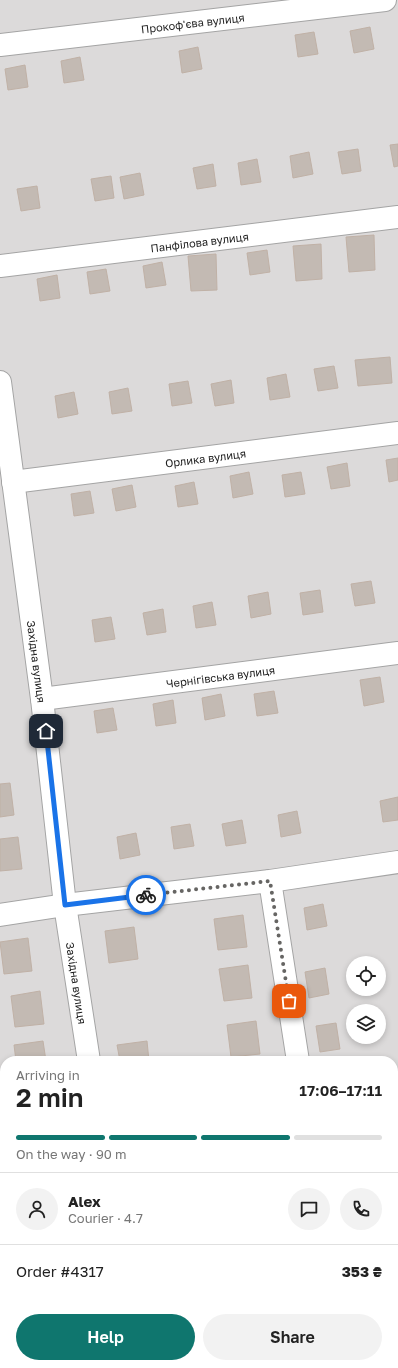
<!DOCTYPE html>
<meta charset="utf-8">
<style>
body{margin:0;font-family:"Golos Text",sans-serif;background:#f2f2f2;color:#222;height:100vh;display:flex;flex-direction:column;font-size:15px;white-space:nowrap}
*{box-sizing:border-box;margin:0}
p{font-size:13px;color:#767676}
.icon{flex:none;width:22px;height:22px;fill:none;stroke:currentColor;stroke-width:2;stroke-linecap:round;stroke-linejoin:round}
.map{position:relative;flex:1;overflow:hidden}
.drawer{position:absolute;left:0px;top:1056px;width:398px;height:312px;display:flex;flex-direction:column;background:#fff;border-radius:16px 16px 0 0;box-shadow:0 2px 6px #0003}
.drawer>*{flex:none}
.buttons{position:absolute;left:346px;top:956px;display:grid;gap:8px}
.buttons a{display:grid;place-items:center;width:40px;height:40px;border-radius:50%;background:#fff;box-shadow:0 2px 6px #0003;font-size:20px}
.pin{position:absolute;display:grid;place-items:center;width:34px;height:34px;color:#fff;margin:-17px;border-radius:8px;box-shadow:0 2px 6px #0006}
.courier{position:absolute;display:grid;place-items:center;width:40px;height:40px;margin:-20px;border:3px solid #1a73e8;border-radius:50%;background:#fff;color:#222;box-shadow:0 1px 5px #0007}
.summary em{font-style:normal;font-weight:600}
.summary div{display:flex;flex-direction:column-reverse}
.summary{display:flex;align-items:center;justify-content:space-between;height:68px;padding:0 16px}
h1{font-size:26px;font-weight:600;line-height:30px}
.bar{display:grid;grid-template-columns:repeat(4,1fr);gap:6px 4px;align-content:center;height:48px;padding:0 16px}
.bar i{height:5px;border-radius:3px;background:#e0e0e0}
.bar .on{background:#0f766e}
.bar p{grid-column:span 4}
.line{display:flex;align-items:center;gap:10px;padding:0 16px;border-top:1px solid #e0e0e0}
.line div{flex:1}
.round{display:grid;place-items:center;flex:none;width:42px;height:42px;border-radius:21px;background:#f2f2f2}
.button{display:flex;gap:8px;margin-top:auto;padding:8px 16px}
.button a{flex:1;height:46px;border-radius:24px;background:#0f766e;color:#fff;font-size:16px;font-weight:600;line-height:46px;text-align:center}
.button a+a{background:#f2f2f2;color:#222}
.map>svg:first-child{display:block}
.residential{fill:#dcdada;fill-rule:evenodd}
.building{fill:#c3bab3;stroke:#c0b1a6}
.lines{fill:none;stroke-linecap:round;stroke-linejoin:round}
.minor-casing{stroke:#a4a4a4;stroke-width:24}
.minor{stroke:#fff;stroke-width:22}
.done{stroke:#666563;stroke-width:4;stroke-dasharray:0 7.2}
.route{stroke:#1a73e8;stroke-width:5}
.labels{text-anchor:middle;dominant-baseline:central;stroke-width:3.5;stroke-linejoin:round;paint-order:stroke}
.street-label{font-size:11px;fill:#1d1d1d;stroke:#fff}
</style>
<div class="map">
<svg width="398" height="1368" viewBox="0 0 398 1368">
<rect width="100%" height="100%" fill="#eeebe4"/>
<path class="residential" d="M 0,0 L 398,0 L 398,1368 L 0,1368 ZM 353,963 L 379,963 L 379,989 L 353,989 ZM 353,1011 L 379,1011 L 379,1037 L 353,1037 ZM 5,1061 L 393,1061 L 393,1363 L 5,1363 Z"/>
<path class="building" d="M 370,27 L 374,49 L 354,53 L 350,31 Z
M 314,32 L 318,54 L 298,57 L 295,35 Z
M 198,47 L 202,69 L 182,73 L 179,51 Z
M 80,57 L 84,80 L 64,83 L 61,61 Z
M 25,65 L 28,87 L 8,90 L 5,69 Z
M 398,144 L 398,166 L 394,167 L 390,145 Z
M 358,149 L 361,171 L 342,174 L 338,152 Z
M 309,152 L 313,174 L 293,178 L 290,156 Z
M 257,159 L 261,182 L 241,185 L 238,163 Z
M 213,164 L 216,186 L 197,189 L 193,168 Z
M 140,173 L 144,195 L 124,199 L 120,177 Z
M 111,176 L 114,198 L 95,201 L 91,179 Z
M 37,186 L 40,208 L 21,211 L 17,189 Z
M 374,235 L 375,270 L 349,272 L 346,237 Z
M 321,244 L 322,279 L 296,281 L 293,246 Z
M 267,250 L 270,272 L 250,275 L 247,253 Z
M 216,254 L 217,290 L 191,291 L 188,256 Z
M 162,262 L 166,285 L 146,288 L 143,266 Z
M 106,269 L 110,291 L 90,294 L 87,272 Z
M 57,275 L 60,298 L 40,301 L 37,279 Z
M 390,357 L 392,383 L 358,386 L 355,360 Z
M 334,366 L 338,388 L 318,391 L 314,369 Z
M 286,374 L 290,397 L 270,400 L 267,378 Z
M 231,380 L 234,403 L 215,406 L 211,384 Z
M 188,381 L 192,403 L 172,406 L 169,384 Z
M 128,388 L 132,411 L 112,414 L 109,392 Z
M 74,392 L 78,414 L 58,418 L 55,396 Z
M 398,458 L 398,480 L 389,482 L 386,460 Z
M 347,463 L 350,486 L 331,489 L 327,467 Z
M 249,472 L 253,494 L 233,498 L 230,476 Z
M 301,472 L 305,494 L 285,497 L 282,475 Z
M 194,482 L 198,504 L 178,507 L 175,486 Z
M 132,485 L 136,507 L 116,511 L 112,489 Z
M 90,491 L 94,513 L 74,516 L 71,494 Z
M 371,581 L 375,603 L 355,606 L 351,584 Z
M 320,590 L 323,612 L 303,615 L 300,593 Z
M 268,592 L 271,614 L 251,618 L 248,596 Z
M 212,602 L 216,625 L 196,628 L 193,606 Z
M 163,609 L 166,632 L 147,635 L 143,613 Z
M 111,617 L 115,639 L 95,642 L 92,620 Z
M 380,677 L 384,702 L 364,706 L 360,680 Z
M 274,691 L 278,713 L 257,716 L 254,694 Z
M 221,694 L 225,716 L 205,720 L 202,698 Z
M 173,700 L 176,723 L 156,726 L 153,704 Z
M 113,708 L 117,730 L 97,733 L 94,711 Z
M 10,783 L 14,815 L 0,817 L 0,784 Z
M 398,797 L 398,820 L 383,822 L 380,801 Z
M 297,811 L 301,833 L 281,837 L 278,815 Z
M 242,820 L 246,843 L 226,846 L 222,824 Z
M 190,824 L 194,846 L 174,849 L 171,827 Z
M 136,833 L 140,855 L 120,859 L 117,837 Z
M 18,837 L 22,869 L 0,871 L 0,839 Z
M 323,904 L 327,926 L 307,930 L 304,908 Z
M 243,915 L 247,947 L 218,950 L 214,919 Z
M 134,927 L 138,959 L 109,963 L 105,931 Z
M 28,938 L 32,971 L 4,974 L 0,942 Z
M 248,965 L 252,998 L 224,1001 L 219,969 Z
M 325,968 L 329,994 L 309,998 L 305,972 Z
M 40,991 L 44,1024 L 15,1027 L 11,996 Z
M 256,1021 L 260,1054 L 231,1057 L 227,1025 Z
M 336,1023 L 340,1049 L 320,1052 L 316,1026 Z
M 43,1041 L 46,1061 L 16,1061 L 14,1045 Z
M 147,1041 L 149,1061 L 120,1061 L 117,1045 Z
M 60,1363 L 89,1363 L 89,1368 L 60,1368 Z
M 195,1363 L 195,1368 L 166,1368 L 166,1367 Z
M 280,1363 L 309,1363 L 310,1368 L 281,1368 Z
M 363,1363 L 393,1363 L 393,1368 L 364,1368 Z"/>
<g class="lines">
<defs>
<g id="minor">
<path id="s1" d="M 0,45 L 385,0"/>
<path id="s2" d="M 0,266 L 398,217"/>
<path id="s3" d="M 0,382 L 42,699 L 65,905 L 89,1061"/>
<path id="s4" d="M 13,482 L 398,433"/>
<path id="s5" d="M 42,699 L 398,653"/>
<path d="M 270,881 L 298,1061"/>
<path d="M 0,915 L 65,905 L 270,881 L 398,862"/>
<path d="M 134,1363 L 135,1368"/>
<path d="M 346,1363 L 347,1368"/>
</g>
</defs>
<use href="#minor" class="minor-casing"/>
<use href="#minor" class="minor"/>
</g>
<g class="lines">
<path class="done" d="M 146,895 L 270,881 L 289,1001"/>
<path class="route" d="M 46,731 L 65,905 L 146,895"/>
</g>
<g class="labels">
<g class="street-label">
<text stroke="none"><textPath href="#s1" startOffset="194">Прокоф'єва вулиця</textPath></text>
<text stroke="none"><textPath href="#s2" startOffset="201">Панфілова вулиця</textPath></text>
<text stroke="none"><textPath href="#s4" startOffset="194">Орлика вулиця</textPath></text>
<text stroke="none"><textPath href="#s3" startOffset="282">Західна вулиця</textPath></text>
<text stroke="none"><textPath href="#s5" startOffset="180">Чернігівська вулиця</textPath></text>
<text stroke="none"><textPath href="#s3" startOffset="606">Західна вулиця</textPath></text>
</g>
</g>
</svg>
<div class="buttons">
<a><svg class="icon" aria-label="locate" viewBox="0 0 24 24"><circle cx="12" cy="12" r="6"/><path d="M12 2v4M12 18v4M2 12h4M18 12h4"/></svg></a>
<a><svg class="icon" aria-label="layers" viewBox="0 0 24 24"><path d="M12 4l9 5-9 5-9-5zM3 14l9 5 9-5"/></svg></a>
</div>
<div class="pin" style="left:289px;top:1001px;background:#ea580c"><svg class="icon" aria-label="bag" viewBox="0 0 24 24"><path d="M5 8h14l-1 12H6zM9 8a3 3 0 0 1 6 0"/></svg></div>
<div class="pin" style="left:46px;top:731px;background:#1f2937"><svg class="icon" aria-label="home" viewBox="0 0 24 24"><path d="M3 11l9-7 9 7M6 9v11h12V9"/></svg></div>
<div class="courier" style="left:146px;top:895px"><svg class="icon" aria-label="bike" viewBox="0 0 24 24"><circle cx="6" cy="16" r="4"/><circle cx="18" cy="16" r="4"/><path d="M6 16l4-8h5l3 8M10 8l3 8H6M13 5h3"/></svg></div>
<section class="drawer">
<div class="summary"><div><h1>2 min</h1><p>Arriving in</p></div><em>17:06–17:11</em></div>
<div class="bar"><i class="on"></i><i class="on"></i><i class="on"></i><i></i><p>On the way · 90 m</p></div>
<div class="line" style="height:72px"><a class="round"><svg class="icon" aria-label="person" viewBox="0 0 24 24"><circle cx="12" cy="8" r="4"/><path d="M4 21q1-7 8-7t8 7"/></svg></a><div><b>Alex</b><p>Courier · 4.7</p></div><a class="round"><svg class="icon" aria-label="chat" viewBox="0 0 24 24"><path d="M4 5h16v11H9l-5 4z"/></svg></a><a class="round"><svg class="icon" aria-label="phone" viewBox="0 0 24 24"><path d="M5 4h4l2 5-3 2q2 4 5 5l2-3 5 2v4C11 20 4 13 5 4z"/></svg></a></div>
<div class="line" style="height:52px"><div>Order #4317</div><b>353 ₴</b></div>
<div class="button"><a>Help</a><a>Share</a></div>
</section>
</div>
